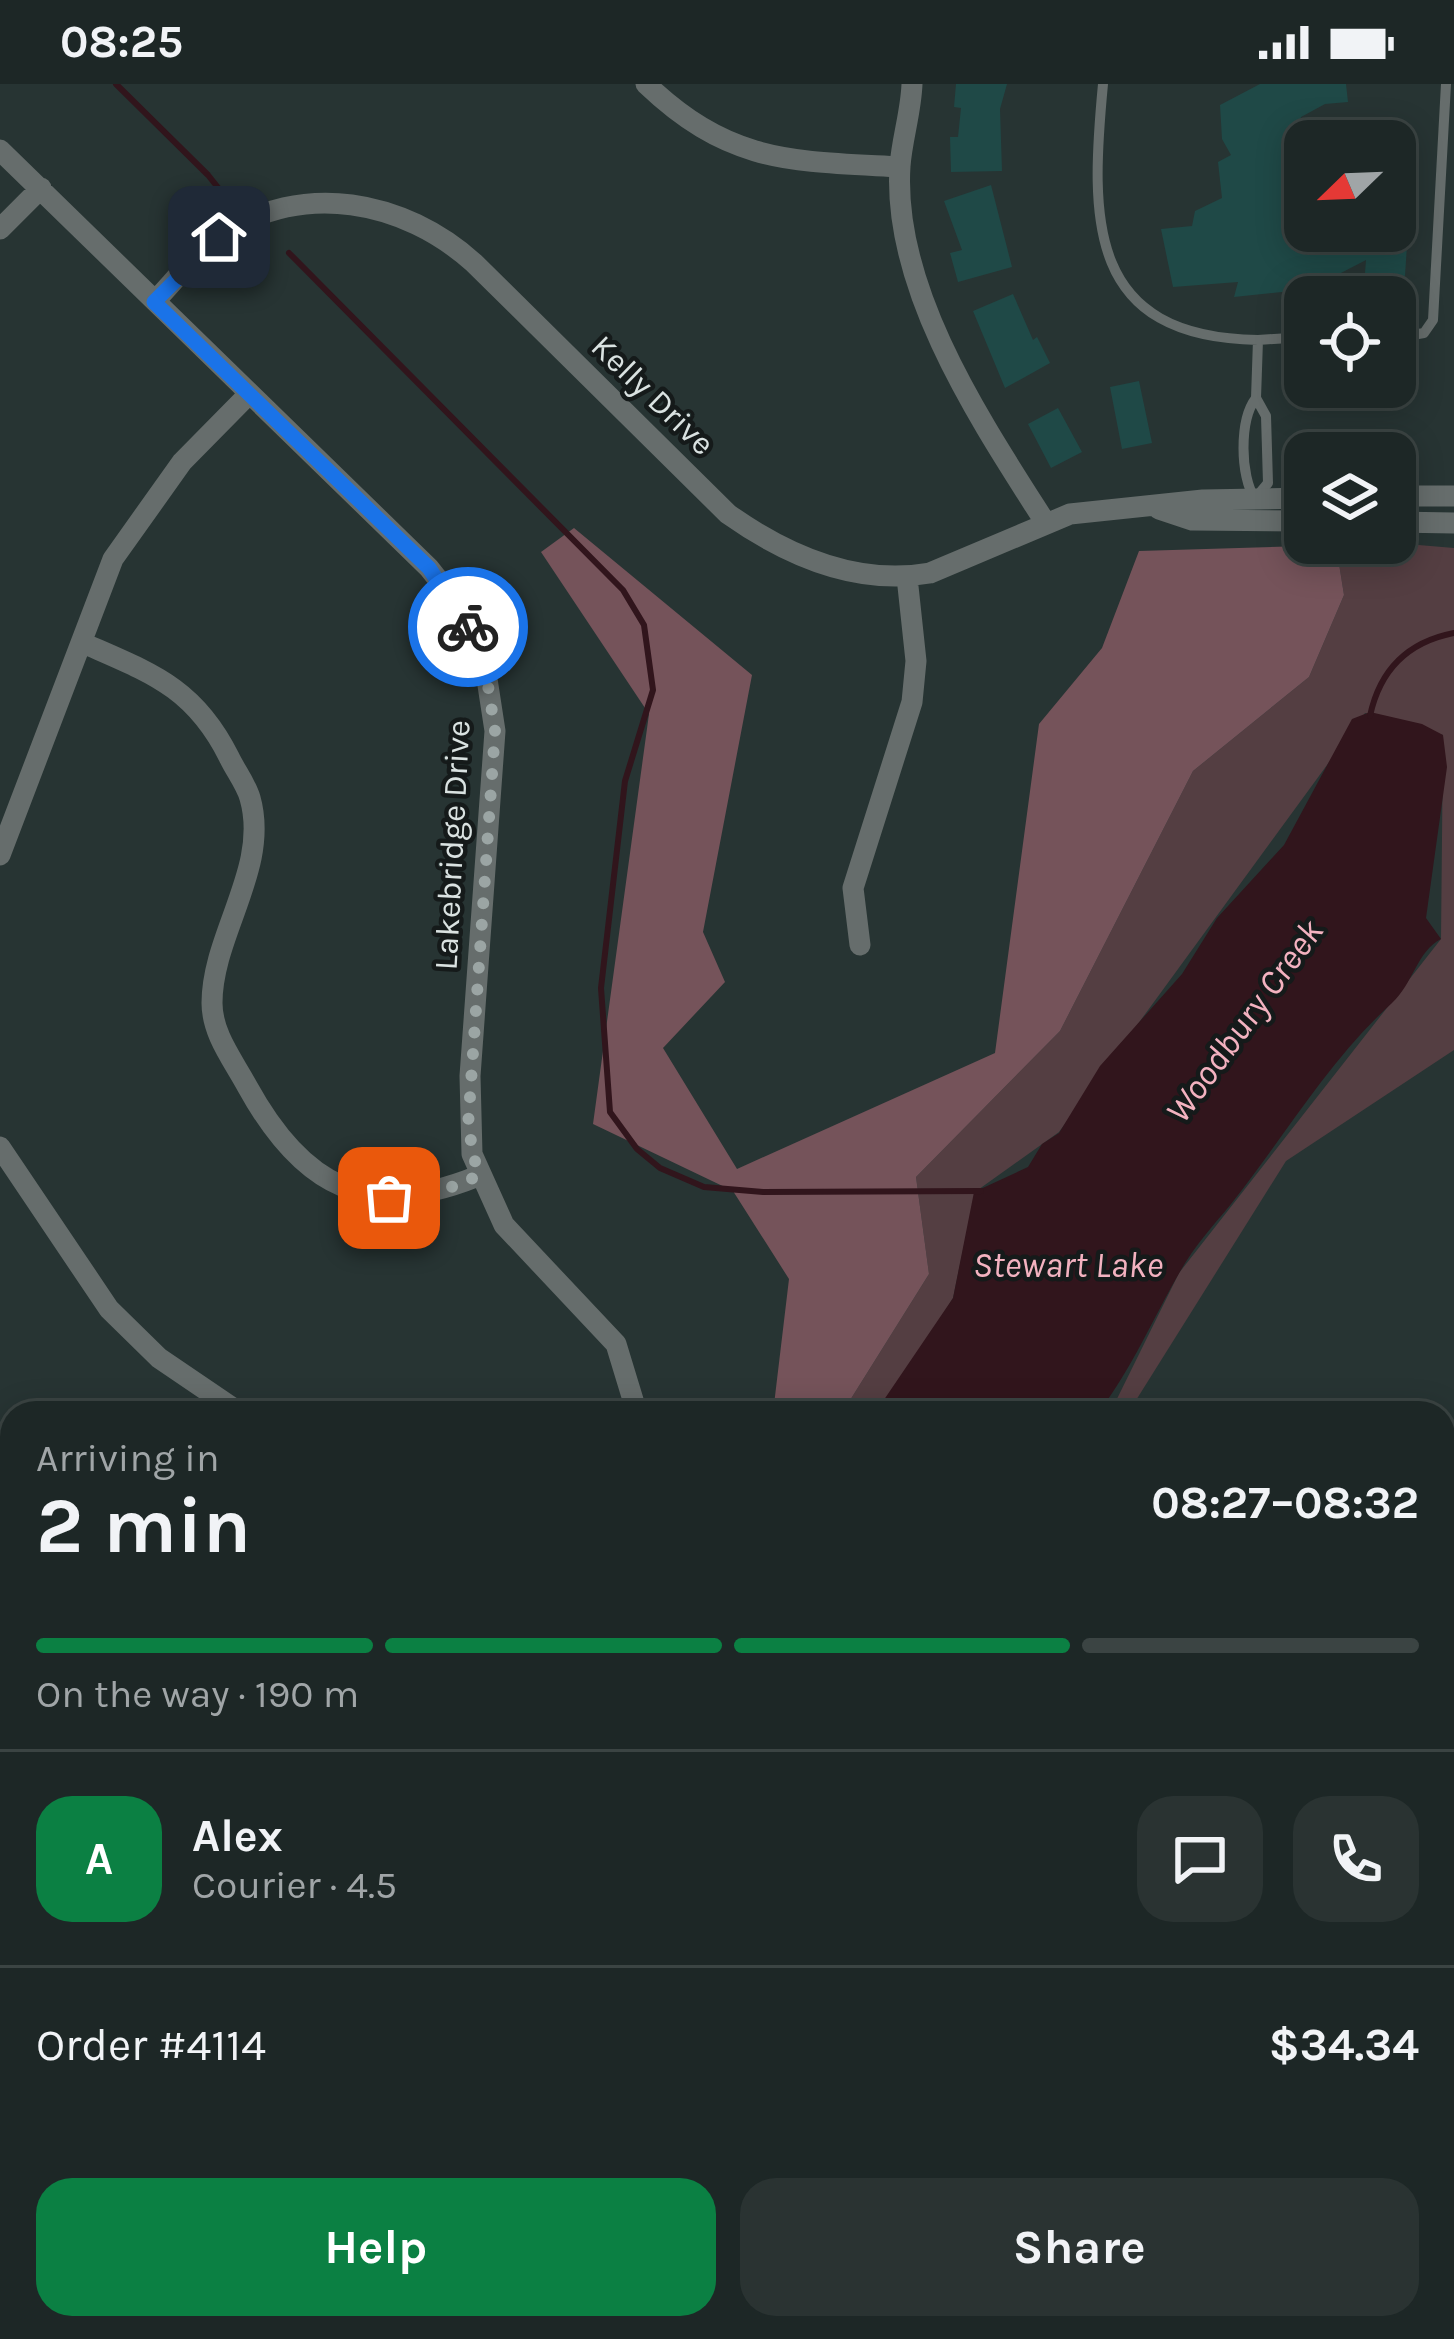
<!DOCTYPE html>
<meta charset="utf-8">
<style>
body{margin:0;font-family:Karla,sans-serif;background:#2a3332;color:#f1f3f6;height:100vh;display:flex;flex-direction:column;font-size:45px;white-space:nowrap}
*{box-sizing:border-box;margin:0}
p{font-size:39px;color:#a0a5a7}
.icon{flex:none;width:66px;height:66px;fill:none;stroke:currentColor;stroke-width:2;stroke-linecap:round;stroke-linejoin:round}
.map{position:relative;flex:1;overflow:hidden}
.details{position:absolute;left:0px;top:1317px;width:1455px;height:939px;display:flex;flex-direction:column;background:#1d2726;border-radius:36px 36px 0 0;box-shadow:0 6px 30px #0003,0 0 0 3px #3b4443}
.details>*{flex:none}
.needle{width:78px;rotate:247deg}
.fabs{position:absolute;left:1284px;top:36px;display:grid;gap:24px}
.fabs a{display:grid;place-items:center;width:132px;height:132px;border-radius:24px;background:#1d2726;box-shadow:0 6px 30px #0003,0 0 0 3px #3b4443;font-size:60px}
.pin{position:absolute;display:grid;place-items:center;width:102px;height:102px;color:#fff;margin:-51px;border-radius:24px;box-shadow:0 6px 18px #0006}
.courier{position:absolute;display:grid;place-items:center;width:120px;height:120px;margin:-60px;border:9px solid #1a73e8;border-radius:50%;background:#fff;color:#222;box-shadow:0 3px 15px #0007}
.overview em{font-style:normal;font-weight:700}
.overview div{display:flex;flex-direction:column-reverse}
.overview{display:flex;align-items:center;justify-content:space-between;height:204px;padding:0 36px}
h1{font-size:78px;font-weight:700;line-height:90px}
.bar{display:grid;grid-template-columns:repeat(4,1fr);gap:18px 12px;align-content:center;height:144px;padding:0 36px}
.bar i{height:15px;border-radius:9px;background:#3b4443}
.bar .active{background:#0b8043}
.bar p{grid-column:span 4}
.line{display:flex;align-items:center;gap:30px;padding:0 36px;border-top:3px solid #3b4443}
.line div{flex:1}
.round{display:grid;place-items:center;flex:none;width:126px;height:126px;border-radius:36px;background:#2a3332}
.primary-button{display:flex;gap:24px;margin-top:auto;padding:24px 36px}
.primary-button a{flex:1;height:138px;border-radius:36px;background:#0b8043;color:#fff;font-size:48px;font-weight:700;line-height:138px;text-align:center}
.primary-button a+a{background:#2a3332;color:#f1f3f6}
.status{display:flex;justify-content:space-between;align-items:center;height:84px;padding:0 60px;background:#1d2726;direction:ltr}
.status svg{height:33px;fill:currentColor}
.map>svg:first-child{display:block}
.green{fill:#543e42}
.forest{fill:#75535a}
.water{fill:#31151c}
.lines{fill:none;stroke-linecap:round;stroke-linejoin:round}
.stream{stroke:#31151c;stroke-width:6}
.building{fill:#1f4947}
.lane{stroke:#666d6c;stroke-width:10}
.street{stroke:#666d6c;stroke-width:21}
.done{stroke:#9ba5a4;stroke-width:12;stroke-dasharray:0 21.6}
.route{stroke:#1a73e8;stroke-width:15}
.labels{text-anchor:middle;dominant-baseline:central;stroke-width:9;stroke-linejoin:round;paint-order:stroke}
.street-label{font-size:33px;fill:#dae2e1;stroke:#151a1a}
.water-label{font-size:36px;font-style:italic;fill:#f3b2c0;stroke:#151a1a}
</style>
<div class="status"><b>08:25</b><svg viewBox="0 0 49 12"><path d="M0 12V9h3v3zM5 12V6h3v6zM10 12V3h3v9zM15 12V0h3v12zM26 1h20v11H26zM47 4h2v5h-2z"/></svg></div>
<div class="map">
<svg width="1454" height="2255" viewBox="0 0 1454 2255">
<rect width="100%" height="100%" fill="#273433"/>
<path class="green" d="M 1395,459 L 1454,464 L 1454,966 L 1286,1077 L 1128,1329 L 1110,1329 L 1179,1189 L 1441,855 L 1443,651 L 1365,629 L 1059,1048 L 975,1108 L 953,1214 L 884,1329 L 842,1329 L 929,1190 L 916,1093 L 1060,947 L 1193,687 L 1309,593 L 1344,511 L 1336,461 Z"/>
<path class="forest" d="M 574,444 L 752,591 L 703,848 L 725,898 L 663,964 L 737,1085 L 995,969 L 1039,640 L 1102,564 L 1139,467 L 1336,461 L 1344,511 L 1309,593 L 1193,687 L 1060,947 L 916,1093 L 929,1190 L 842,1329 L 773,1329 L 789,1195 L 733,1107 L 593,1040 L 649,630 L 541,468 Z
M 0,1767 L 12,1776 L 12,2006 L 0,2013 Z"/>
<path class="water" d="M 1370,628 L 1422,640 L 1443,651 L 1447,683 L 1426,834 L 1441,855 C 1417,867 1413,900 1392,919 C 1328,977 1285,1052 1231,1120 C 1213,1142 1195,1161 1181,1186 C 1152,1236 1133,1283 1098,1329 L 875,1329 L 953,1214 L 974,1108 L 1028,1083 L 1042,1060 L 1059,1049 L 1100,982 L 1182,890 L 1217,834 L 1284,761 L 1352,635 Z
M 122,2244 L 302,2244 L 303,2255 L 120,2255 Z"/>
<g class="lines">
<path class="stream" d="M 116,0 L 208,91 L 235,125
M 289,169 L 623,506 L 644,541 L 653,606 L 625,697 L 601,904 L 610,1028 L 637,1065 L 660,1084 L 704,1103 L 763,1108 L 981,1107
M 1370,632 C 1380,585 1408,558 1454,549"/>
</g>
<path class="building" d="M 956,0 L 1007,0 L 1000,25 L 1002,87 L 951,88 L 950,53 L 958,53 L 961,24 L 954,23 Z
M 1260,0 L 1346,0 L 1348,18 L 1325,20 L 1301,33 L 1285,106 L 1307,149 L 1338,147 L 1340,168 L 1378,171 L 1379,159 L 1407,161 L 1405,192 L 1365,189 L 1366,176 L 1310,205 L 1234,213 L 1238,198 L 1173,203 L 1161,145 L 1192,142 L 1195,127 L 1222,114 L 1218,78 L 1231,71 L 1222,55 L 1220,21 Z
M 991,101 L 1012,183 L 958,198 L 950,169 L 962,166 L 944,117 Z
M 1013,210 L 1033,256 L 1037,253 L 1050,279 L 1005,304 L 973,227 Z
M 1139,297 L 1152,359 L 1122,365 L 1110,303 Z
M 1058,324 L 1082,368 L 1051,384 L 1028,340 Z"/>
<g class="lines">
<path class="lane" d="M 1103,0 C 1090,137 1087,253 1258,256
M 1395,254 L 1424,249 L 1433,236 L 1446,0
M 1256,314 L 1258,256 L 1305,253
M 1255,415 C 1240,392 1239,336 1256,314 L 1266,332 L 1268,399 L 1258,411"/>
<path class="street" d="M 646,0 C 730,80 791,77 900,83
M 912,0 C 911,28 902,55 900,82 C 892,206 982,339 1045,438
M 0,66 L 429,484 L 455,517 L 485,582 L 495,647 L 470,992 L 472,1070 L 504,1141 L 616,1260 L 637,1329
M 0,145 L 41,104
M 155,217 C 175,196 196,169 220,152 C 302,96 404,116 474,179 L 728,430 C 786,471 857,502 930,489 L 1070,430 L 1203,416 L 1305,414
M 1395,412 L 1454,412
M 1159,425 L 1192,436 L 1305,437
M 1395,438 L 1454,439
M 83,559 C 151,589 194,603 229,673 C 235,686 246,700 250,714 C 270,784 212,850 212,919 C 212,950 233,976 247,1002 C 303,1104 368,1137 478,1092
M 0,771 L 113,475 L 182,378 L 248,311
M 860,861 L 853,804 L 912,618 L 916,577 L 907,493
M 0,1063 L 109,1225 L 159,1274 L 240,1329
M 0,1454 L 12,1462
M 1443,1507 L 1454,1506
M 1443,2042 L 1454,2046
M 566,2255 L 574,2244
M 972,2255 L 973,2244
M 1298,2255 L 1300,2244"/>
</g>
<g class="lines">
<path class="done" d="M 389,1114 L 432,1111 L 478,1092 L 468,1042 L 495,647 L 485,582 L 468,543"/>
<path class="route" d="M 219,153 L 154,218 L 429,484 L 468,543"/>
</g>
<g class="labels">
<g class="street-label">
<text transform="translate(653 311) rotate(44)">Kelly Drive</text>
<text transform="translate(452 761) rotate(-87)">Lakebridge Drive</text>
</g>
<g class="water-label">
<text transform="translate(1244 937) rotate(-54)">Woodbury Creek</text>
<text x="1068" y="1181">Stewart Lake</text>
</g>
</g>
</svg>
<div class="fabs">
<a><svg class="needle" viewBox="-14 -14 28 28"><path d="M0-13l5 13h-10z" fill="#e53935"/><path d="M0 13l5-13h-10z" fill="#a0a5a7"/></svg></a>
<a><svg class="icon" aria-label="locate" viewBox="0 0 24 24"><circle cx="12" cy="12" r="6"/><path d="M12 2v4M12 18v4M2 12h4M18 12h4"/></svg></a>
<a><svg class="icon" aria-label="layers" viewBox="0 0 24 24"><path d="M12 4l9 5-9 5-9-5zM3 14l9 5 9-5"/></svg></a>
</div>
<div class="pin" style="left:389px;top:1114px;background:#ea580c"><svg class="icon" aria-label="bag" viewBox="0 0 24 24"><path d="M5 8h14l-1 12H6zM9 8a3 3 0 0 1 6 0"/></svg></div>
<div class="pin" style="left:219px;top:153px;background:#1f2937"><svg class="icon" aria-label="home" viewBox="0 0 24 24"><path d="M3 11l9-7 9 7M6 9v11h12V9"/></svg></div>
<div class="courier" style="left:468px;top:543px"><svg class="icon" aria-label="bike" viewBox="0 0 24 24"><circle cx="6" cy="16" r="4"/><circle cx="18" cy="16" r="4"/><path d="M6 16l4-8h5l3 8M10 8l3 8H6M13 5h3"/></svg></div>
<section class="details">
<div class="overview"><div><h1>2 min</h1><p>Arriving in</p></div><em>08:27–08:32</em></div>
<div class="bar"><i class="active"></i><i class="active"></i><i class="active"></i><i></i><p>On the way · 190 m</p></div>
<div class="line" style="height:216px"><b class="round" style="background:#0b8043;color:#fff">A</b><div><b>Alex</b><p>Courier · 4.5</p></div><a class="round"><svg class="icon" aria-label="chat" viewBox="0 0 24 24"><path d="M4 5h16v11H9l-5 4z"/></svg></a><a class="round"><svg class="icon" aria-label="phone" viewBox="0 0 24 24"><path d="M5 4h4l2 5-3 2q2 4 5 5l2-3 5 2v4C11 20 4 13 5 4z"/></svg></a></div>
<div class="line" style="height:156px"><div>Order #4114</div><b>$34.34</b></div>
<div class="primary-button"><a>Help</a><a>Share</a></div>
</section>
</div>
